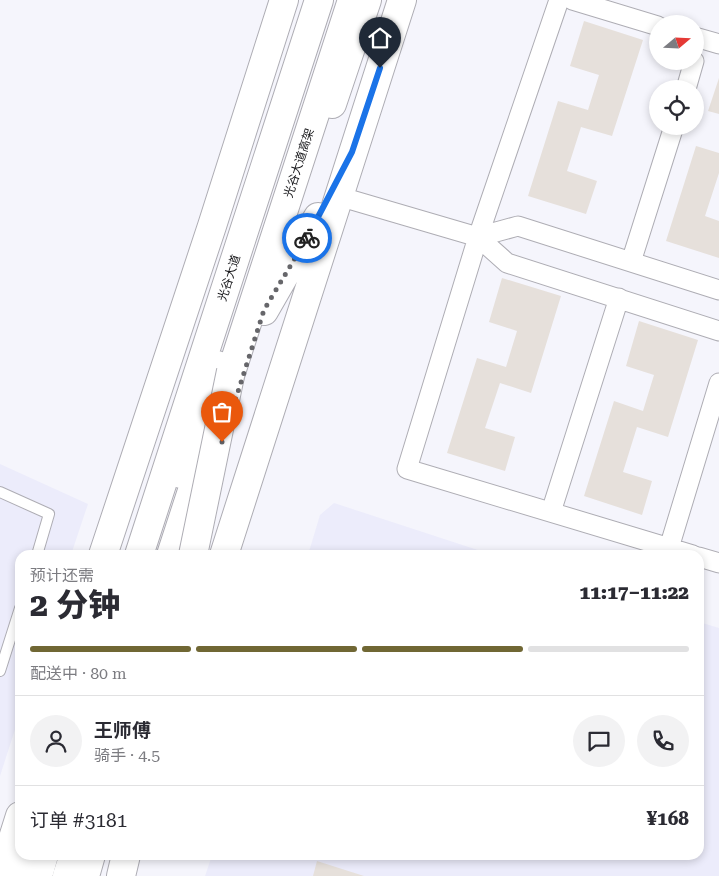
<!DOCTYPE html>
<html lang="zh">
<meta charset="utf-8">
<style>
body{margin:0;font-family:"Roboto Serif","Noto Sans SC",serif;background:#f2f2f3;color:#2b2b33;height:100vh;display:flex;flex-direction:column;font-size:19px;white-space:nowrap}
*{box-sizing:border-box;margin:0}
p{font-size:16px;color:#7c7c81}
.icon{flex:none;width:28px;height:28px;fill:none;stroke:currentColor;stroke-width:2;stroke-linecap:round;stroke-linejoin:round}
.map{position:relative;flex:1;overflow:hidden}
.sheet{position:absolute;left:15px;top:550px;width:689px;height:310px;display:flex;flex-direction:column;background:#fff;border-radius:15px;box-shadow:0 2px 8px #0003}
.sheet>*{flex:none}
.needle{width:32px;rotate:71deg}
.controls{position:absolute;left:649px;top:15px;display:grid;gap:10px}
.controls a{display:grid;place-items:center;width:55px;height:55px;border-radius:50%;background:#fff;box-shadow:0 2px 8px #0003;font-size:25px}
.pin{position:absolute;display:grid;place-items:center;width:42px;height:42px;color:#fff;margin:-51px -21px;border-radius:50% 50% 50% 0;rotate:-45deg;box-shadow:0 0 5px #0007}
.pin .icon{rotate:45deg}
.courier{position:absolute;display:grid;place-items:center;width:50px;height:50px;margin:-25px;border:4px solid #1a73e8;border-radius:50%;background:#fff;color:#222;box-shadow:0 1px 6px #0007}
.overview em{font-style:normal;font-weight:800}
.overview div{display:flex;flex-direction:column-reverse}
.overview{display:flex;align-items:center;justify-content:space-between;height:85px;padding:0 15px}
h1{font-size:32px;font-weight:800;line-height:38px}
.bar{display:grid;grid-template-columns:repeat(4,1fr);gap:8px 5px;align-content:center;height:60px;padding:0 15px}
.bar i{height:6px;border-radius:4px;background:#e1e1e2}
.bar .current{background:#706734}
.bar p{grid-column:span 4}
.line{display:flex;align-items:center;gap:12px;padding:0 15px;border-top:1px solid #e1e1e2}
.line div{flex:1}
.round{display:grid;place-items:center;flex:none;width:52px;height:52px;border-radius:26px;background:#f2f2f3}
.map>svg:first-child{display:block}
.built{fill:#ececfb}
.building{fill:#e6e0db}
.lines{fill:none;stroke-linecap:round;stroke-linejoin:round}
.lane-casing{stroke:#aeadb4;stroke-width:12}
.street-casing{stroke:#aeadb4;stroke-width:21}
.primary-casing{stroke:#aeadb4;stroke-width:30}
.highway-casing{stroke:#aeadb4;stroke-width:30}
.lane{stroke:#fff;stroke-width:10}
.street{stroke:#fff;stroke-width:19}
.primary{stroke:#fff;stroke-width:28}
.highway{stroke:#fff;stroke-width:28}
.highway-bridge-casing{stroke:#aeadb4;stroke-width:30;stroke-linecap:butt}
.highway-bridge{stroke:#fff;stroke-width:28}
.done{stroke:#66666a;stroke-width:5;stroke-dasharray:0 9}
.route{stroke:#1a73e8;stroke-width:6}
.labels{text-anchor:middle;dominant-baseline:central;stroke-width:4.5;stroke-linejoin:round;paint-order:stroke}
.street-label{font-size:12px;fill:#19191c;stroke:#fff}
</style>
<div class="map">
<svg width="719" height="876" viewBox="0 0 719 876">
<rect width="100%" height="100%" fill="#f5f5fc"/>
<path class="built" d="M 0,464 L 88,504 L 71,555 L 20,555 L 20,714 L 0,776 Z
M 334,503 L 493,555 L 308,555 L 320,515 Z
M 699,622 L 719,628 L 719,876 L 205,876 L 212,855 L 699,855 Z"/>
<path class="building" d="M 584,21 L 643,40 L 612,136 L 581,127 L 567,171 L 597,181 L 586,214 L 528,196 L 558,101 L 588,110 L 599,75 L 570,66 Z
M 719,78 L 719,114 L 708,111 Z
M 696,146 L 719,153 L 719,173 L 705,216 L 719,221 L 719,258 L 666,241 Z
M 502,278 L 561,296 L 531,393 L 500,383 L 485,428 L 515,437 L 505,471 L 447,453 L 477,358 L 506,367 L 517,331 L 489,322 Z
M 639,321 L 698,340 L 668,437 L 637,427 L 623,472 L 652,481 L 642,515 L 584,496 L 614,401 L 643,411 L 654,375 L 626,366 Z
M 317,861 L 364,876 L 313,876 Z"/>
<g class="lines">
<defs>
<path id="lane" d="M 0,492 L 49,514 L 37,555
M 0,671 L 20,608"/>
<path id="street" d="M 559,0 L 478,237 L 407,469 L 693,555
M 572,0 L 658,26
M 695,37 L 719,44
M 686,89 L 694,61
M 338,196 L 478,237 L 507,263 L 719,331
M 478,237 L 518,226 L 719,290
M 631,262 L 674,126
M 551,512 L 619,298
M 669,548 L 719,383
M 699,557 L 719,563"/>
<path id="primary" d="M 332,104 L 367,0
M 264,311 L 318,217
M 103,555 L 212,226 L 284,0
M 139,555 L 319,0
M 224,555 L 402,0
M 1,876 L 20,816
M 38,876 L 44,855
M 85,876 L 91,855"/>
<path id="highway" d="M 224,394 L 352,0
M 181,474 L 217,365
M 171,555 L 204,454
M 17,876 L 27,855
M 67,876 L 74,855
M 121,876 L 126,855"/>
</defs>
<use href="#lane" class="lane-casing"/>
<use href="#street" class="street-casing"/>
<use href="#primary" class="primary-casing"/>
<use href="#highway" class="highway-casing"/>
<use href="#lane" class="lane"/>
<use href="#street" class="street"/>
<use href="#primary" class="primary"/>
<use href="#highway" class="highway"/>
<defs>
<path id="highway-bridge" d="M 193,555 L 231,371"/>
</defs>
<use href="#highway-bridge" class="highway-bridge-casing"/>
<use href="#highway-bridge" class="highway-bridge"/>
</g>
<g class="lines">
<path class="done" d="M 222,442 L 264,310 L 307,238"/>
<path class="route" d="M 307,238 L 352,152 L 380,68"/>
</g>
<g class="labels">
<g class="street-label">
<text transform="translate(299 163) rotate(-72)">光谷大道高架</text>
<text transform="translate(229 278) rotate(-72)">光谷大道</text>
</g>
</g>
</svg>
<div class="controls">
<a><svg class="needle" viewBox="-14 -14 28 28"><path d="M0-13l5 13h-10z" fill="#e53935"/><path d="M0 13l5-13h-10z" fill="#7c7c81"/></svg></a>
<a><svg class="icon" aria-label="locate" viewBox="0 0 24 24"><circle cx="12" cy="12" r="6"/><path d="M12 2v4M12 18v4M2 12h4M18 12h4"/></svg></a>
</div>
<div class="pin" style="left:222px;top:442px;background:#ea580c"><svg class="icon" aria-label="bag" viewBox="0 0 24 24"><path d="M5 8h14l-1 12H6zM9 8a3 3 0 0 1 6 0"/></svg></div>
<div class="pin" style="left:380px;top:68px;background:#1f2937"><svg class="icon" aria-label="home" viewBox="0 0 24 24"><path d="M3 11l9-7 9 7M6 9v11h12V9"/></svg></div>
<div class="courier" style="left:307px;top:238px"><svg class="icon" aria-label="bike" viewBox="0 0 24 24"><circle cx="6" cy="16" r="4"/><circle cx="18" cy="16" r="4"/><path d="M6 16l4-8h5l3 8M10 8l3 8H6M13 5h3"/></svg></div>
<section class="sheet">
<div class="overview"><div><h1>2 分钟</h1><p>预计还需</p></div><em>11:17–11:22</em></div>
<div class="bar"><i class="current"></i><i class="current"></i><i class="current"></i><i></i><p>配送中 · 80 m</p></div>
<div class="line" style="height:90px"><a class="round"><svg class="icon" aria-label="person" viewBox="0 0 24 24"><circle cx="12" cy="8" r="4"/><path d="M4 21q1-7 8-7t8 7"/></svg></a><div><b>王师傅</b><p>骑手 · 4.5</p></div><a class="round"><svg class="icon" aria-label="chat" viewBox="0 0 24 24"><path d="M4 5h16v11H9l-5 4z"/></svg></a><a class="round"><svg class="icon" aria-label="phone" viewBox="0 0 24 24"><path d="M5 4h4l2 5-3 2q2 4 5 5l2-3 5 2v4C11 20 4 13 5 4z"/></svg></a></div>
<div class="line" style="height:65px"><div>订单 #3181</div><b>¥168</b></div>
</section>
</div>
